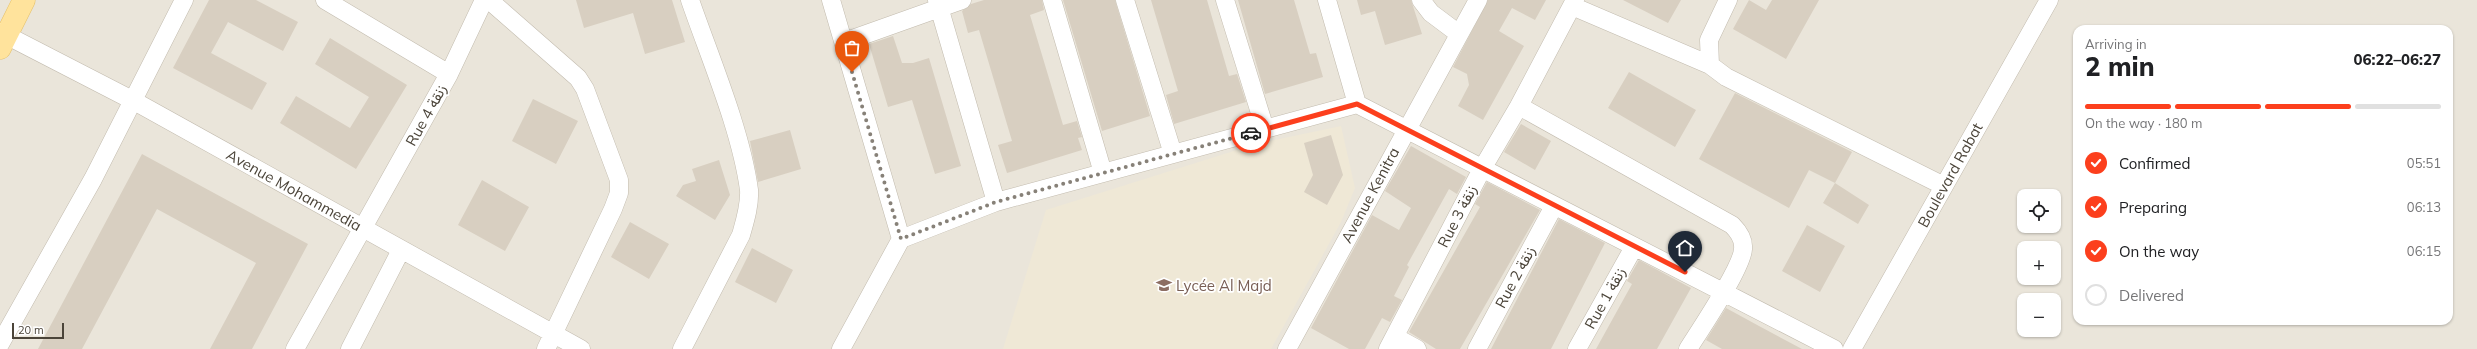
<!DOCTYPE html>
<meta charset="utf-8">
<style>
body{margin:0;font-family:Mulish,"Noto Sans Arabic",sans-serif;background:#f6f6f6;color:#202124;height:100vh;display:flex;flex-direction:column;font-size:15px;white-space:nowrap}
*{box-sizing:border-box;margin:0}
p{font-size:13px;color:#757577}
.icon{flex:none;width:22px;height:22px;fill:none;stroke:currentColor;stroke-width:2;stroke-linecap:round;stroke-linejoin:round}
.map{position:relative;flex:1;overflow:hidden}
.panel{position:absolute;left:2073px;top:25px;width:380px;height:300px;display:flex;flex-direction:column;background:#fff;border-radius:12px;box-shadow:0 1px 3px #0004}
.panel>*{flex:none}
.controls{position:absolute;left:2017px;top:189px;display:grid;gap:8px}
.controls a{display:grid;place-items:center;width:44px;height:44px;border-radius:8px;background:#fff;box-shadow:0 1px 3px #0004;font-size:20px}
.scale{position:absolute;left:12px;bottom:10px;width:52px;box-sizing:border-box;padding-left:4px;border:2px solid #4b4439;border-top:0;font-size:11px;line-height:14px;white-space:nowrap;color:#4b4439;-webkit-text-stroke:3px #fff;paint-order:stroke}
.pin{position:absolute;display:grid;place-items:center;width:34px;height:34px;color:#fff;margin:-41px -17px;border-radius:50% 50% 50% 0;rotate:-45deg;box-shadow:0 0 4px #0007}
.pin .icon{rotate:45deg}
.courier{position:absolute;display:grid;place-items:center;width:40px;height:40px;margin:-20px;border:3px solid #fc3f1d;border-radius:50%;background:#fff;color:#222;box-shadow:0 1px 5px #0007}
.head em{font-style:normal;font-weight:800}
.head div{display:flex;flex-direction:column-reverse}
.head{display:flex;align-items:center;justify-content:space-between;height:68px;padding:0 12px}
h1{font-size:26px;font-weight:800;line-height:30px}
.bar{display:grid;grid-template-columns:repeat(4,1fr);gap:6px 4px;align-content:center;height:48px;padding:0 12px}
.bar i{height:5px;border-radius:3px;background:#e0e0e0}
.bar .current{background:#fc3f1d}
.bar p{grid-column:span 4}
ol{padding:0 12px;list-style:none}
li{display:flex;align-items:center;gap:12px;height:44px}
li p{margin-inline-start:auto}
li .icon{padding:4px;border-radius:50%;background:#fc3f1d;color:#fff;stroke-width:4}
li:last-child{color:#757577}
li i{width:22px;height:22px;border:2px solid #e0e0e0;border-radius:50%}
.map>svg:first-child{display:block}
.residential{fill:#eae5da;fill-rule:evenodd}
.education{fill:#efe8d6}
.building{fill:#d8cfc1}
.lines{fill:none;stroke-linecap:round;stroke-linejoin:round}
.minor-casing{stroke:#c2bbae;stroke-width:19}
.major-casing{stroke:#e6c16a;stroke-width:23}
.minor{stroke:#fff;stroke-width:18}
.major{stroke:#ffe39c;stroke-width:22}
.done{stroke:#878178;stroke-width:4;stroke-dasharray:0 7.2}
.route{stroke:#fc3f1d;stroke-width:5}
.labels{text-anchor:middle;dominant-baseline:central;stroke-width:3.5;stroke-linejoin:round;paint-order:stroke}
.street-label{font-size:15px;fill:#4b4439;stroke:#fff}
.education-label{font-size:15px;fill:#785e54;stroke:#fff;text-anchor:start}
</style>
<div class="map">
<svg width="2477" height="349" viewBox="0 0 2477 349">
<rect width="100%" height="100%" fill="#f6f3ec"/>
<path class="residential" d="M 0,0 L 2477,0 L 2477,349 L 0,349 ZM 2077,29 L 2449,29 L 2449,321 L 2077,321 ZM 2024,196 L 2054,196 L 2054,226 L 2024,226 ZM 2024,248 L 2054,248 L 2054,278 L 2024,278 ZM 2024,300 L 2054,300 L 2054,330 L 2024,330 Z"/>
<path class="education" d="M 1341,126 L 1355,188 L 1341,222 L 1271,349 L 1003,349 L 1046,210 L 1256,144 Z"/>
<path class="building" d="M 209,0 L 256,0 L 298,22 L 283,51 L 228,22 L 211,53 L 267,83 L 252,110 L 173,68 Z
M 576,0 L 672,0 L 685,42 L 645,54 L 633,13 L 584,28 Z
M 984,0 L 1042,0 L 1044,10 L 1030,15 L 1063,125 L 1077,121 L 1082,137 L 1078,138 L 1082,150 L 1007,173 L 998,145 L 1012,141 L 979,30 L 968,33 L 962,11 L 971,4 Z
M 1063,0 L 1115,0 L 1150,116 L 1102,131 Z
M 1151,0 L 1207,0 L 1229,76 L 1237,74 L 1246,102 L 1174,124 L 1166,95 L 1178,91 Z
M 1238,0 L 1294,0 L 1310,54 L 1316,53 L 1323,77 L 1265,94 Z
M 1357,0 L 1411,0 L 1422,34 L 1385,45 L 1375,11 L 1361,15 Z
M 1488,0 L 1546,0 L 1535,20 L 1512,8 L 1499,31 L 1524,46 L 1483,120 L 1458,106 L 1469,85 L 1467,74 L 1453,67 Z
M 1623,0 L 1681,0 L 1668,23 Z
M 1749,0 L 1766,10 L 1772,0 L 1819,0 L 1786,59 L 1733,29 Z
M 893,36 L 902,63 L 913,63 L 929,58 L 961,166 L 935,174 L 912,100 L 888,107 L 869,44 Z
M 330,38 L 407,85 L 356,169 L 280,123 L 296,96 L 350,128 L 369,97 L 315,64 Z
M 1629,72 L 1696,110 L 1675,147 L 1608,108 Z
M 1735,93 L 1852,152 L 1835,183 L 1809,170 L 1789,208 L 1699,159 Z
M 533,99 L 578,121 L 556,164 L 512,141 Z
M 1521,124 L 1551,141 L 1535,170 L 1504,152 Z
M 790,130 L 801,169 L 758,182 L 750,141 Z
M 1331,135 L 1343,175 L 1327,205 L 1304,192 L 1313,175 L 1304,143 Z
M 1411,146 L 1466,177 L 1457,194 L 1449,189 L 1407,265 L 1409,267 L 1394,296 L 1402,300 L 1390,322 L 1382,318 L 1365,349 L 1349,349 L 1311,328 L 1372,215 L 1399,230 L 1411,208 L 1385,191 Z
M 142,154 L 308,244 L 252,349 L 210,349 L 256,263 L 157,209 L 82,349 L 38,349 Z
M 719,160 L 730,195 L 715,220 L 676,196 L 683,185 L 696,181 L 692,169 Z
M 482,180 L 529,207 L 505,251 L 458,225 Z
M 1487,182 L 1540,210 L 1460,349 L 1436,349 L 1409,332 L 1480,207 L 1475,204 Z
M 1835,183 L 1869,205 L 1858,224 L 1823,203 Z
M 1559,219 L 1605,243 L 1551,349 L 1491,349 Z
M 630,222 L 669,244 L 649,279 L 611,257 Z
M 1807,225 L 1845,246 L 1820,292 L 1782,271 Z
M 752,248 L 793,270 L 776,303 L 735,282 Z
M 1639,260 L 1691,288 L 1657,349 L 1596,349 L 1632,284 L 1627,281 Z
M 1726,308 L 1759,326 L 1802,349 L 1722,349 L 1706,340 Z"/>
<g class="lines">
<defs>
<path id="minor" d="M 325,0 L 449,74
M 489,0 L 578,78 L 585,89 L 619,180 L 619,193 L 613,209 L 546,349
M 831,0 L 901,239
M 937,0 L 996,202
M 1052,0 L 1103,173
M 1125,0 L 1173,154
M 1225,0 L 1265,129
M 1327,0 L 1357,104 L 1834,349
M 1421,0 L 1431,13 L 1459,34
M 1728,0 L 1709,40 L 1710,65 L 1726,77 L 1944,186
M 1572,6 L 1710,65
M 0,32 L 134,101 L 581,349
M 844,42 L 962,0
M 1519,106 L 1732,225 C 1738,231 1744,240 1743,249 C 1742,268 1700,330 1688,349
M 901,239 L 996,202 L 1357,104
M 1395,337 L 1417,349
M 0,344 L 93,179 L 184,0
M 295,349 L 449,74 L 484,0
M 350,349 L 401,250
M 682,349 L 741,235 C 745,221 750,205 749,190 C 741,130 710,58 690,0
M 841,349 L 901,239
M 1287,349 L 1478,0
M 1388,349 L 1482,169 L 1519,106 L 1575,0
M 1477,349 L 1554,206
M 1577,349 L 1634,247
M 1852,349 L 2049,0"/>
<path id="major" d="M 0,48 L 24,0"/>
</defs>
<use href="#minor" class="minor-casing"/>
<use href="#major" class="major-casing"/>
<use href="#minor" class="minor"/>
<use href="#major" class="major"/>
</g>
<g class="lines">
<path class="done" d="M 852,72 L 901,239 L 996,202 L 1251,133"/>
<path class="route" d="M 1251,133 L 1357,104 L 1685,272"/>
</g>
<defs>
<symbol id="school-bare" viewBox="-9 -9 18 18"><path d="M0-5L7-2L0 1L-7-2ZM-4 1L0 2.5L4 1V4Q0 6-4 4Z" fill="#8d6e63" stroke="#fff" stroke-width="2.5" paint-order="stroke"/></symbol>
</defs>
<g fill-rule="evenodd">
<use href="#school-bare" x="1153" y="274" width="22" height="22"/>
</g>
<g class="labels">
<g class="street-label">
<text transform="translate(426 115) rotate(-61)">Rue 4 زنقة</text>
<text transform="translate(1950 175) rotate(-61)">Boulevard Rabat</text>
<text transform="translate(294 190) rotate(29)">Avenue Mohammedia</text>
<text transform="translate(1370 195) rotate(-62)">Avenue Kenitra</text>
<text transform="translate(1457 216) rotate(-63)">Rue 3 زنقة</text>
<text transform="translate(1515 277) rotate(-62)">Rue 2 زنقة</text>
<text transform="translate(1605 298) rotate(-61)">Rue 1 زنقة</text>
</g>
<g class="education-label">
<text x="1176" y="285">Lycée Al Majd</text>
</g>
</g>
</svg>
<div class="controls">
<a><svg class="icon" aria-label="locate" viewBox="0 0 24 24"><circle cx="12" cy="12" r="6"/><path d="M12 2v4M12 18v4M2 12h4M18 12h4"/></svg></a>
<a>+</a>
<a>−</a>
</div>
<div class="scale">20 m</div>
<div class="pin" style="left:852px;top:72px;background:#ea580c"><svg class="icon" aria-label="bag" viewBox="0 0 24 24"><path d="M5 8h14l-1 12H6zM9 8a3 3 0 0 1 6 0"/></svg></div>
<div class="pin" style="left:1685px;top:272px;background:#1f2937"><svg class="icon" aria-label="home" viewBox="0 0 24 24"><path d="M3 11l9-7 9 7M6 9v11h12V9"/></svg></div>
<div class="courier" style="left:1251px;top:133px"><svg class="icon" aria-label="car" viewBox="0 0 24 24"><path d="M5 17H2v-5l4-1 3-4h7l3 4 3 1v5h-3M9 17h6M6 11h13"/><circle cx="7" cy="17" r="2"/><circle cx="17" cy="17" r="2"/></svg></div>
<section class="panel">
<div class="head"><div><h1>2 min</h1><p>Arriving in</p></div><em>06:22–06:27</em></div>
<div class="bar"><i class="current"></i><i class="current"></i><i class="current"></i><i></i><p>On the way · 180 m</p></div>
<ol>
<li><svg class="icon" aria-label="check" viewBox="0 0 24 24"><path d="M5 12l5 5 9-10"/></svg>Confirmed<p>05:51</p></li>
<li><svg class="icon" aria-label="check" viewBox="0 0 24 24"><path d="M5 12l5 5 9-10"/></svg>Preparing<p>06:13</p></li>
<li><svg class="icon" aria-label="check" viewBox="0 0 24 24"><path d="M5 12l5 5 9-10"/></svg>On the way<p>06:15</p></li>
<li><i></i>Delivered</li>
</ol>
</section>
</div>
